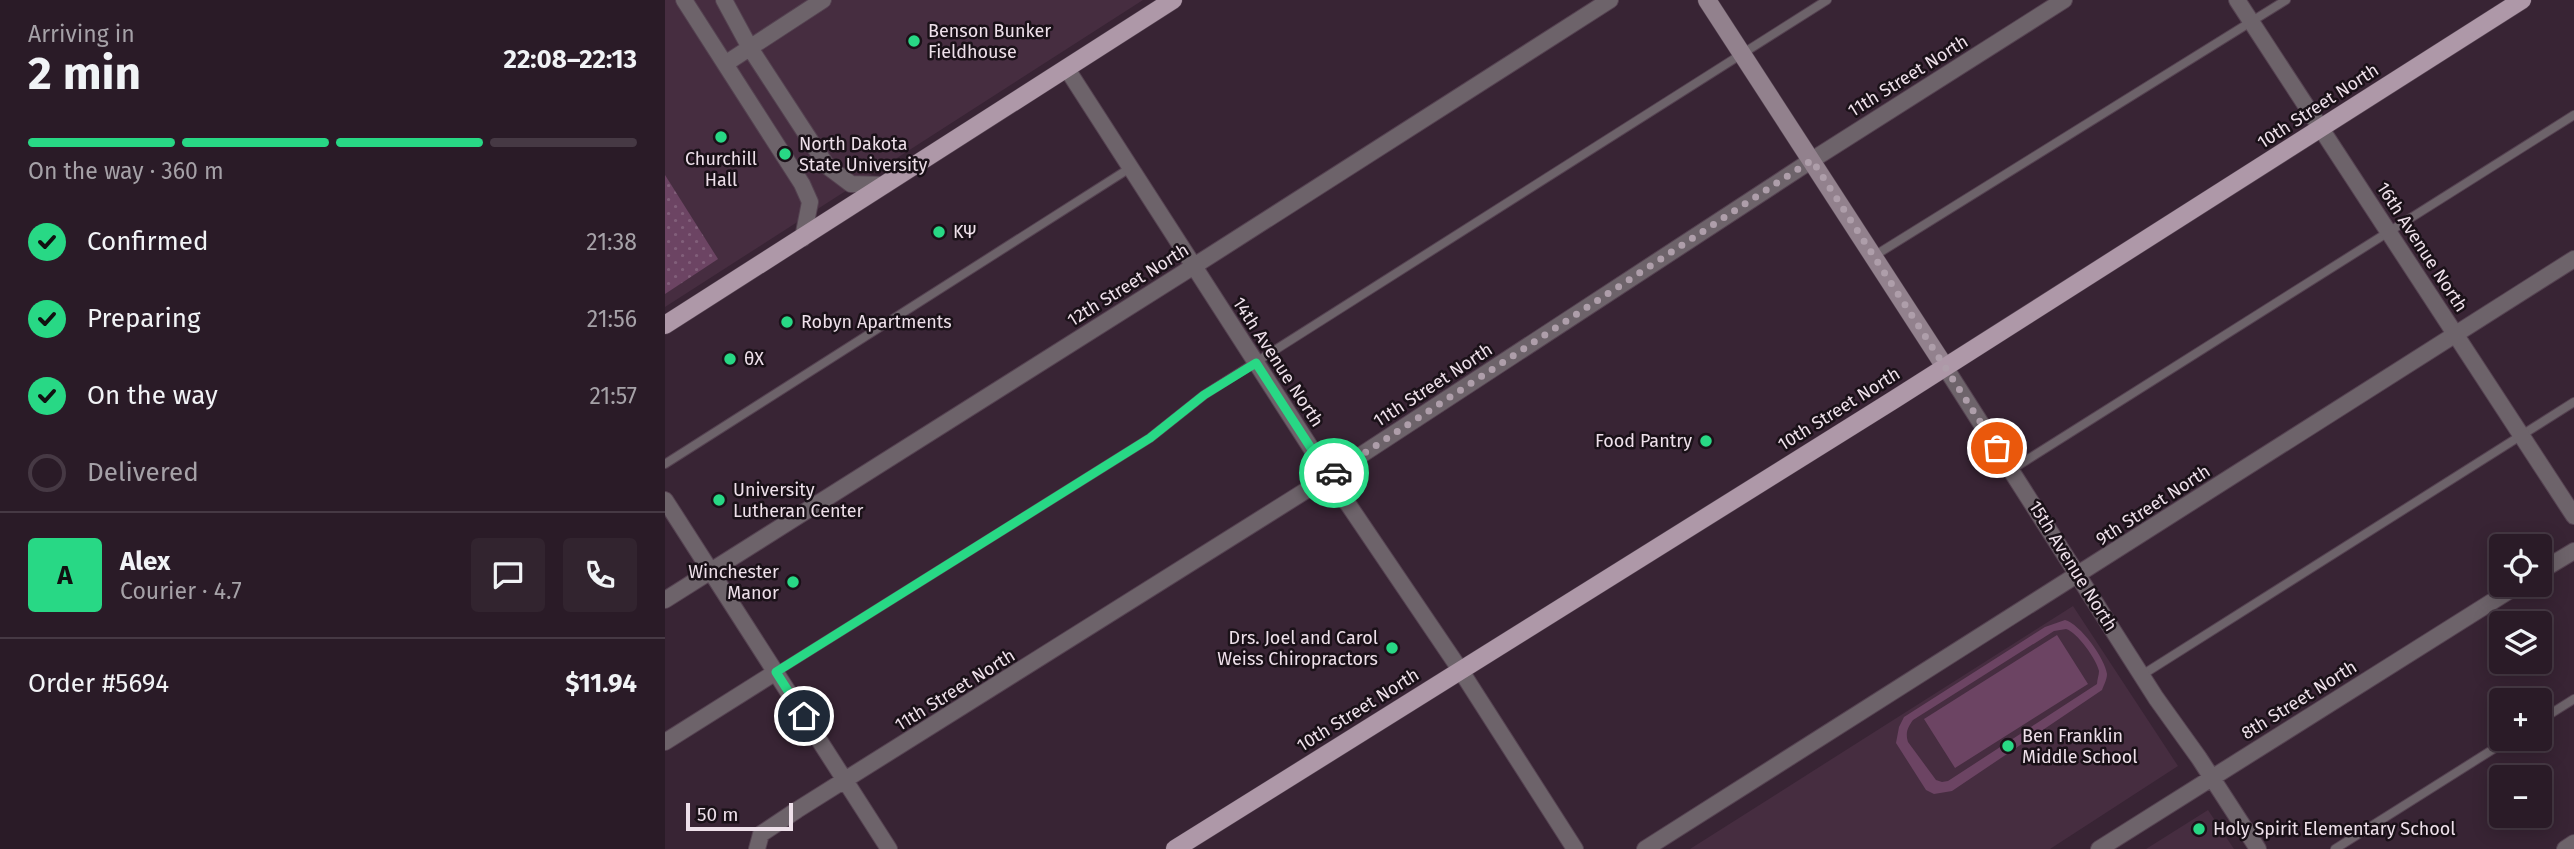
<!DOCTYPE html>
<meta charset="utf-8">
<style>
body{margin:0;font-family:"Fira Sans",sans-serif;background:#32242f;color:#f1f3f6;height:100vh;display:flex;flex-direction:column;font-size:26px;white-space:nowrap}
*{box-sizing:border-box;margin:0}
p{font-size:23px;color:#a5a1a7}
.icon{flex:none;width:38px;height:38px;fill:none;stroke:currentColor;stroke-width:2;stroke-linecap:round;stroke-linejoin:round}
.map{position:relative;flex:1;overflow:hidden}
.drawer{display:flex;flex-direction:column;background:#2a1b27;width:665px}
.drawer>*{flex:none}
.tools{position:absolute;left:1824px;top:534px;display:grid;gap:14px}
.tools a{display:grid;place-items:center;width:63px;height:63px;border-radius:7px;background:#2a1b27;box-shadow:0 4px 18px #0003,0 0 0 2px #463944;font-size:35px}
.scale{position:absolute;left:21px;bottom:18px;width:107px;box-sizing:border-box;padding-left:7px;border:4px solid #eee0ea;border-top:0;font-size:19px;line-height:24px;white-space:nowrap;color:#eee0ea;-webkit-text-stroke:5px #1a1118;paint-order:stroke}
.pin{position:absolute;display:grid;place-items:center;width:60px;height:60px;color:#fff;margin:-30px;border:4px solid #fff;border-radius:50%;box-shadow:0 2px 7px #0007}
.courier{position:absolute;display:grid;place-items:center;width:70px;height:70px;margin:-35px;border:5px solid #28d885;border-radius:50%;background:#fff;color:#222;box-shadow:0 2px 9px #0007}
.overview em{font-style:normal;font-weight:700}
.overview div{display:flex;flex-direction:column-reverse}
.overview{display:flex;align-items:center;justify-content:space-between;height:119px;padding:0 28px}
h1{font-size:46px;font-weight:700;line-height:52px}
.bar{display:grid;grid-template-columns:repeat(4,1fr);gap:10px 7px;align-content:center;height:84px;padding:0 28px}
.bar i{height:9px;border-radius:5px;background:#463944}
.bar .current{background:#28d885}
.bar p{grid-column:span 4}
.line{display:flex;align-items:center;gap:18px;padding:0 28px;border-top:2px solid #463944}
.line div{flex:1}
.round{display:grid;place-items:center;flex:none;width:74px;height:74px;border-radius:7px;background:#32242f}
ol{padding:0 28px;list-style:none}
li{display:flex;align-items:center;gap:21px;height:77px}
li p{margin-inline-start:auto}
li .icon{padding:7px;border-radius:50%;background:#28d885;color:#111;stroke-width:4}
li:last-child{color:#a5a1a7}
li i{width:38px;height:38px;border:4px solid #463944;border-radius:50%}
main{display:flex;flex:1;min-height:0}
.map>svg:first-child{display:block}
.built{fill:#462d40}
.grass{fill:url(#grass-dots)}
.garden{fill:#6c4463;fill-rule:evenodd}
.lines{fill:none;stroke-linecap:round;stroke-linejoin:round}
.lane-casing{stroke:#554251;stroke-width:10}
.street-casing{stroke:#554251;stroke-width:18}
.secondary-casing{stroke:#554251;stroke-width:19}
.primary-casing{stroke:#554251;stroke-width:19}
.lane{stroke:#6d636a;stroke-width:8}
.street{stroke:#6d636a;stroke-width:16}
.secondary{stroke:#92818d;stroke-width:18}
.primary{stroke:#ae98a8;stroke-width:18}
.done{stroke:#ae9eaa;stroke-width:7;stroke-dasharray:0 12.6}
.route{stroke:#28d885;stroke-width:9}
.poi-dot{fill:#28d885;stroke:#1a1118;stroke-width:2.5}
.labels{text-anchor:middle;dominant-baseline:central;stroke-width:5;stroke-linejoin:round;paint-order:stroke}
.poi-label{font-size:18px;fill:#eee0ea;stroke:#1a1118;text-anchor:start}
.street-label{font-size:18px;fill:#eee0ea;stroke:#1a1118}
</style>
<main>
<section class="drawer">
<div class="overview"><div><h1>2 min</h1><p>Arriving in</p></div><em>22:08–22:13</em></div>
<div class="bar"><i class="current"></i><i class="current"></i><i class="current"></i><i></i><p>On the way · 360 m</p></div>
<ol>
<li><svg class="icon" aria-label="check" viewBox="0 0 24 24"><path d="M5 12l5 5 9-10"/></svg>Confirmed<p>21:38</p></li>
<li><svg class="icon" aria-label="check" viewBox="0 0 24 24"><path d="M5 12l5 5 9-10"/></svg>Preparing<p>21:56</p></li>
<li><svg class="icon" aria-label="check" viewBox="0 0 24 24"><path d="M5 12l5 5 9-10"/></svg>On the way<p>21:57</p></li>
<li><i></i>Delivered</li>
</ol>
<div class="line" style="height:126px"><b class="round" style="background:#28d885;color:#111">A</b><div><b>Alex</b><p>Courier · 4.7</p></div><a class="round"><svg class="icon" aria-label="chat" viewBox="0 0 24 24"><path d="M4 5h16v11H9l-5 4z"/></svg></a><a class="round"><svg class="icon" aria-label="phone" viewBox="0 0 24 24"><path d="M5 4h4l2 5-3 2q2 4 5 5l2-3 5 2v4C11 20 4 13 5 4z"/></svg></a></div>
<div class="line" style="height:91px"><div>Order #5694</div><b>$11.94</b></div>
</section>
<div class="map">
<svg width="1909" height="849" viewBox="0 0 1909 849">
<defs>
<pattern id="grass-dots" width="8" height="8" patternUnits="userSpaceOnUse" patternTransform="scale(1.75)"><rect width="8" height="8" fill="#6c4463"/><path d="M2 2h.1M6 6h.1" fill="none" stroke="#815f7a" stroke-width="1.8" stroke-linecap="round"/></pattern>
</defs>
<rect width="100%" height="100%" fill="#382434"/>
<path class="built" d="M 0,0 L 478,0 L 0,307 Z
M 1408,606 L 1513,766 L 1385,849 L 1025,849 Z
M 1543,810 L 1569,849 L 1481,849 Z"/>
<path class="grass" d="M 0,175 L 53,259 L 0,294 Z"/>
<path class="garden" d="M 1400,620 C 1415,624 1440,658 1442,674 C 1442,679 1439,685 1437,690 L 1287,791 L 1269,794 L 1261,790 L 1231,743 L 1234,727 L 1239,717 L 1380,627 ZM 1401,629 C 1412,632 1432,660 1434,671 C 1434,675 1432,680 1432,684 L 1283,781 L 1277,782 L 1271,780 L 1243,742 C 1240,732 1243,727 1248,720 L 1389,631 Z
M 1392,635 L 1423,684 L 1290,768 L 1259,719 Z"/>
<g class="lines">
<defs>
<path id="lane" d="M 1209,256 L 1621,0
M 0,464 L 465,168
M 1346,470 L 1909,115
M 111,672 L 485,438 L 539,395 L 1162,0
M 1477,675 L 1909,402
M 1874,721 L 1909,699
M 1670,849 L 1846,738"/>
<path id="street" d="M 19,0 L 137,184 L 145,202 L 138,238
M 59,0 L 85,48 L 162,166 L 186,184 L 220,185
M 1572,0 L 1909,516
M 60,64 L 158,0
M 402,69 L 664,476 L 796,671 L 910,849
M 1280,367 L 1491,698 L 1534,758 L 1593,849
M 0,500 L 224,849
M 1874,572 L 1909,551
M 0,600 L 529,266 L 945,0
M 0,742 L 111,672
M 92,849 L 96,834 L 132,810 L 664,476 L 1147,160 L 1399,0
M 980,849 L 1909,259
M 1434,849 L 1855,584
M 1900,849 L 1909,843"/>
<path id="secondary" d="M 1042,0 L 1280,367"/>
<path id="primary" d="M 0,325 L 508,0
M 510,849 L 1230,399 L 1857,0"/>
</defs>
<use href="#lane" class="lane-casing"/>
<use href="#street" class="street-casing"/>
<use href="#secondary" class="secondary-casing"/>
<use href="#primary" class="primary-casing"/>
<use href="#lane" class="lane"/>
<use href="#street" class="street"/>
<use href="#secondary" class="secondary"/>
<use href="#primary" class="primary"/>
</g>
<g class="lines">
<path class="done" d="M 669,473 L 1147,160 L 1332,448"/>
<path class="route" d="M 139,716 L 111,672 L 485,438 L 539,395 L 591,363 L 664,476 L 669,473"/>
</g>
<g class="poi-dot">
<circle cx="249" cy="41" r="7"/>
<circle cx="56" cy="137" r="7"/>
<circle cx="120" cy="154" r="7"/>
<circle cx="274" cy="232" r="7"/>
<circle cx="122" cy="322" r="7"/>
<circle cx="65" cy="359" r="7"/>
<circle cx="1041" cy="441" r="7"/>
<circle cx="54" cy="500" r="7"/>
<circle cx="128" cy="582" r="7"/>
<circle cx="727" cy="648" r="7"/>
<circle cx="1343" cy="746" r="7"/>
<circle cx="1534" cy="829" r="7"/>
</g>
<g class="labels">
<g class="poi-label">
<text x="263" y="31">Benson Bunker<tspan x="263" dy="21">Fieldhouse</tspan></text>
<text x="134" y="144">North Dakota<tspan x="134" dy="21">State University</tspan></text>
<text x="56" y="159" text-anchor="middle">Churchill<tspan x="56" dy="21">Hall</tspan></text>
<text x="288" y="232">ΚΨ</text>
<text x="136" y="322">Robyn Apartments</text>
<text x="79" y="359">θΧ</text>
<text x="1027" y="441" text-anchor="end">Food Pantry</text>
<text x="68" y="490">University<tspan x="68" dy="21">Lutheran Center</tspan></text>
<text x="114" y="572" text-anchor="end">Winchester<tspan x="114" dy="21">Manor</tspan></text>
<text x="713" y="638" text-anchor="end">Drs. Joel and Carol<tspan x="713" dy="21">Weiss Chiropractors</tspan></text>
<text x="1357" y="736">Ben Franklin<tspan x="1357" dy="21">Middle School</tspan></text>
<text x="1548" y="829">Holy Spirit Elementary School</text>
</g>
<g class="street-label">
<text transform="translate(1243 76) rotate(-32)">11th Street North</text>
<text transform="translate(1653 106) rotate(-33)">10th Street North</text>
<text transform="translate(1757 247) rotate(57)">16th Avenue North</text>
<text transform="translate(463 285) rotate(-32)">12th Street North</text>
<text transform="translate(613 362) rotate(57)">14th Avenue North</text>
<text transform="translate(768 385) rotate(-33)">11th Street North</text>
<text transform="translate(1174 409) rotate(-32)">10th Street North</text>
<text transform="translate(1488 505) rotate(-33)">9th Street North</text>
<text transform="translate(1408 566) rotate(58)">15th Avenue North</text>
<text transform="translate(290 690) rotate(-32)">11th Street North</text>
<text transform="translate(1634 700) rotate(-32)">8th Street North</text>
<text transform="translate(693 710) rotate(-32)">10th Street North</text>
</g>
</g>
</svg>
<div class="tools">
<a><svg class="icon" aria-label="locate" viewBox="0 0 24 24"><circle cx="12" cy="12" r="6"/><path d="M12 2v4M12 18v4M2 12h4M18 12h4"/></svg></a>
<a><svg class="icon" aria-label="layers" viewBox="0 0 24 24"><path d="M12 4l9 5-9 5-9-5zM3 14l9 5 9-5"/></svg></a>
<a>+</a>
<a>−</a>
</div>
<div class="scale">50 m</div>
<div class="pin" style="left:1332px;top:448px;background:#ea580c"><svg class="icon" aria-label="bag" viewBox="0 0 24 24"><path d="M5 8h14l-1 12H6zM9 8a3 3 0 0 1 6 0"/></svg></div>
<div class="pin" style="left:139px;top:716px;background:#1f2937"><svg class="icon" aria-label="home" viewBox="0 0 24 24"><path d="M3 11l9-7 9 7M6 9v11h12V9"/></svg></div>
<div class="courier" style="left:669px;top:473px"><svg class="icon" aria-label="car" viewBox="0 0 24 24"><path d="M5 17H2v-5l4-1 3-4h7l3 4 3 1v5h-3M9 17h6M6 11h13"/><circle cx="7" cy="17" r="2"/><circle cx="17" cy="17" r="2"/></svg></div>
</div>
</main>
